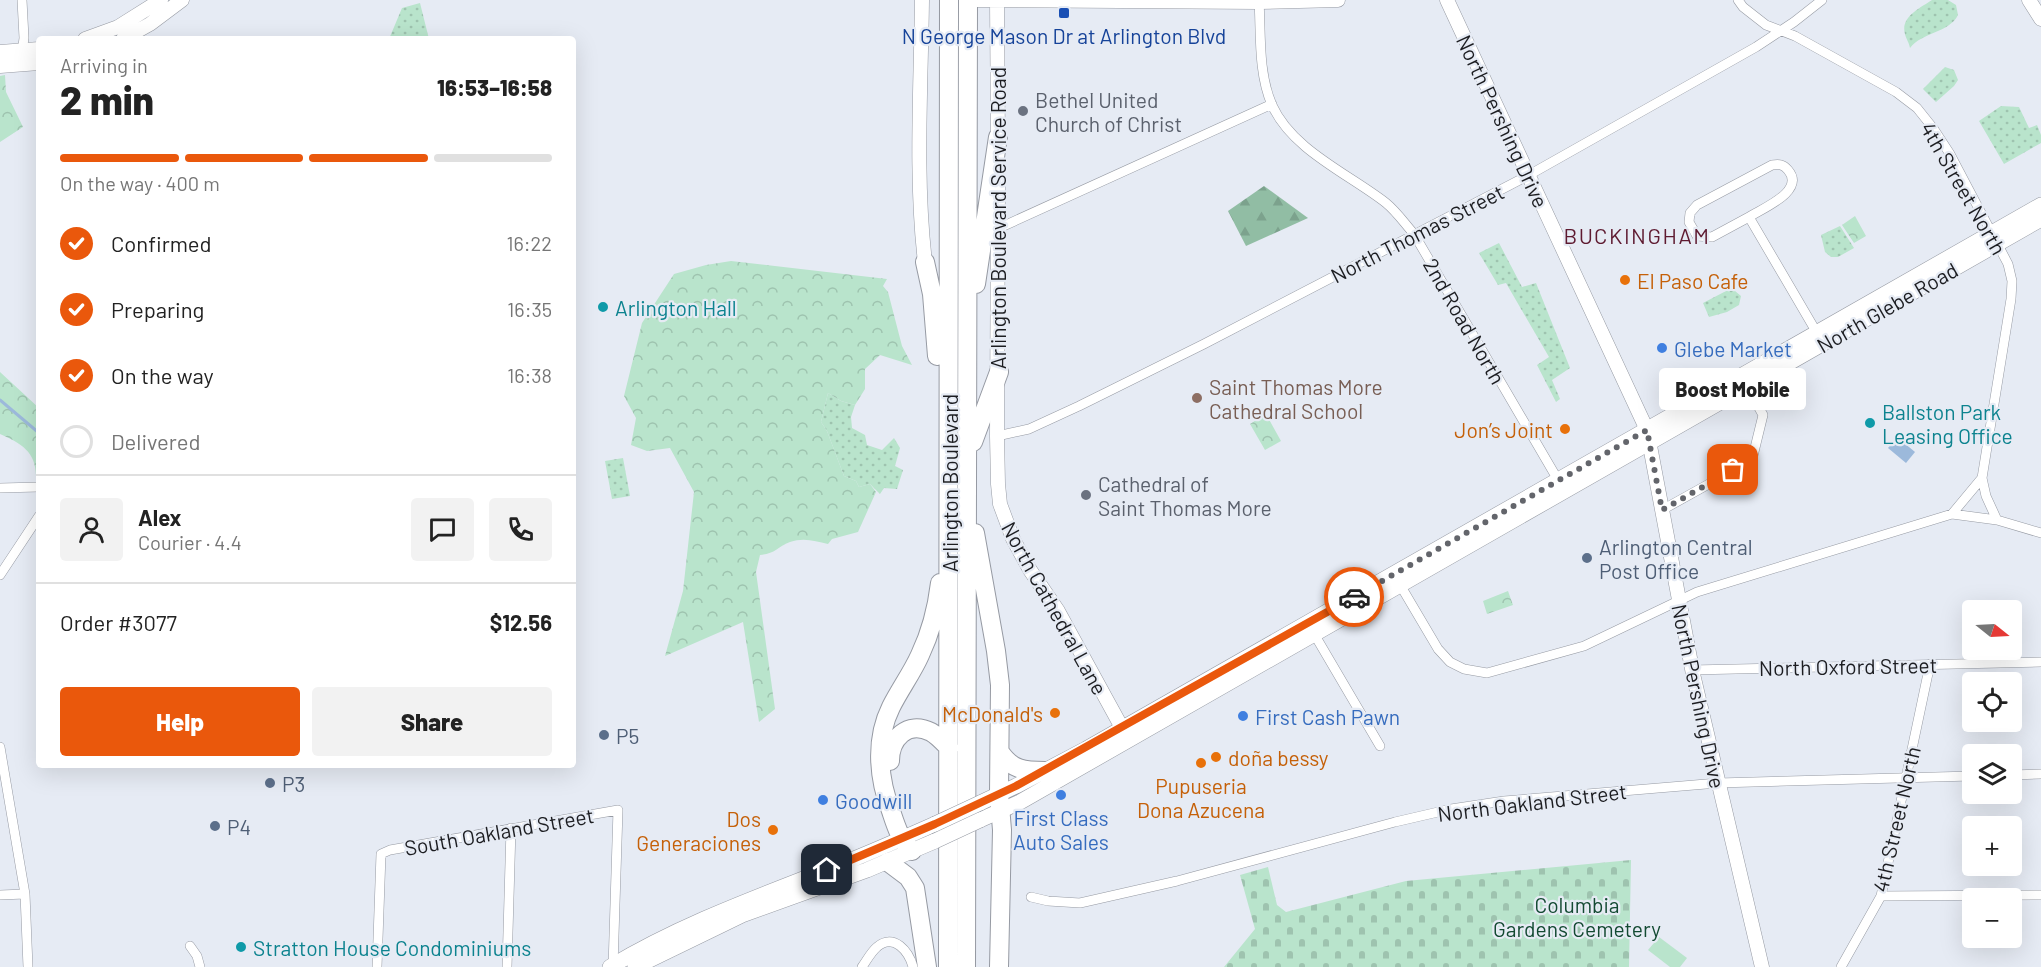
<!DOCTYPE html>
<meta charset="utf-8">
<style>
body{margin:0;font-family:Barlow,sans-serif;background:#f2f2f2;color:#222;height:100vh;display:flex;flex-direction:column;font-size:22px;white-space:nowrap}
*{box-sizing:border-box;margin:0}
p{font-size:20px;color:#767676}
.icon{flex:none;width:33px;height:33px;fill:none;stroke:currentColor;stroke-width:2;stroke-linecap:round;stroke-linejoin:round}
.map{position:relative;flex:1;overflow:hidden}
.side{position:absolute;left:36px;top:36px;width:540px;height:732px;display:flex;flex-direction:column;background:#fff;border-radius:6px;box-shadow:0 6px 24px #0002}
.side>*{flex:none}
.needle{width:39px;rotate:108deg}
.buttons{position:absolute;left:1962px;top:600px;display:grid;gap:12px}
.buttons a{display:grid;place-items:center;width:60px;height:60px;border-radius:6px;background:#fff;box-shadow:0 6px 24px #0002;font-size:30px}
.pin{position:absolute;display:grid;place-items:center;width:51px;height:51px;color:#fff;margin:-26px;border-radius:12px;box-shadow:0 3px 9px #0006}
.courier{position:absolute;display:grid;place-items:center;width:60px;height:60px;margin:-30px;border:4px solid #ea580c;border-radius:50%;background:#fff;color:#222;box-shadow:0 2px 8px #0007}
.bubble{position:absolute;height:42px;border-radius:6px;background:#fff;box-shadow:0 6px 24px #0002;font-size:20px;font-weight:800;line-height:42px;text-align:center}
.headline em{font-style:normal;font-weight:800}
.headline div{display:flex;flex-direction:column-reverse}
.headline{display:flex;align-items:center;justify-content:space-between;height:102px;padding:0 24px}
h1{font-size:39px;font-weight:800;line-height:45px}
.bar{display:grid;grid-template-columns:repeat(4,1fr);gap:9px 6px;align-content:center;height:72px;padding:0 24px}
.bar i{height:8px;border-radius:4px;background:#e0e0e0}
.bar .current{background:#ea580c}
.bar p{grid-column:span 4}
.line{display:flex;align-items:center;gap:15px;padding:0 24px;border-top:2px solid #e0e0e0}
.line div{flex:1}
.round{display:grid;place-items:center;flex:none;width:63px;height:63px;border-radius:6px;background:#f2f2f2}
ol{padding:0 24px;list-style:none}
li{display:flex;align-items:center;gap:18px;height:66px}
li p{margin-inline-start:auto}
li .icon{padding:6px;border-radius:50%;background:#ea580c;color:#fff;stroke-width:4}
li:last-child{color:#767676}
li i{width:33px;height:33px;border:3px solid #e0e0e0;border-radius:50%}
.cta{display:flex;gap:12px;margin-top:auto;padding:12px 24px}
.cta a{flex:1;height:69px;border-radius:6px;background:#ea580c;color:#fff;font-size:24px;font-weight:800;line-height:69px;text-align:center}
.cta a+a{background:#f2f2f2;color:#222}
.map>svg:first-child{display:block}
.grass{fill:url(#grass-dots)}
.forest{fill:url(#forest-firs)}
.cemetery{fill:url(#cemetery-stones)}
.park{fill:url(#park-crowns)}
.garden{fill:#b9e4cc}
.water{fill:#9cb9db}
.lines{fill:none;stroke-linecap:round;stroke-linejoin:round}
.stream{stroke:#9cb9db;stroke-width:3}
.street-casing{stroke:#969aa3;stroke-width:10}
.secondary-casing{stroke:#969aa3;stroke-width:15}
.primary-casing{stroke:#969aa3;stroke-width:16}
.highway-casing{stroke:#969aa3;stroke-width:20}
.street{stroke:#fff;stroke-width:9}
.secondary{stroke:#fff;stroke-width:14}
.primary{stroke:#fff;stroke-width:15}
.highway{stroke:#fff;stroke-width:18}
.primary-bridge-casing{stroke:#969aa3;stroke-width:16;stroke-linecap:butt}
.primary-bridge{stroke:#fff;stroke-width:15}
.done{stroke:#63656b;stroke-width:6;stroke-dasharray:0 10.8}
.route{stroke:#ea580c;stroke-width:8}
.transit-dot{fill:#1a4fb4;stroke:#e6ebf4;stroke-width:2}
.worship-dot{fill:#6b7280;stroke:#e6ebf4;stroke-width:2}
.food-dot{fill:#e8710a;stroke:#e6ebf4;stroke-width:2}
.culture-dot{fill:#0f9aa8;stroke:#e6ebf4;stroke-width:2}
.shop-dot{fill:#3f7fe0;stroke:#e6ebf4;stroke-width:2}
.education-dot{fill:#8d6e63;stroke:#e6ebf4;stroke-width:2}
.service-dot{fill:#5c6f8a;stroke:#e6ebf4;stroke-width:2}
.labels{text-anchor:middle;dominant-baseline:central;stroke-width:4.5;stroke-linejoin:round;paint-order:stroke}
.transit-label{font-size:21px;fill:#164399;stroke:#e6ebf4}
.worship-label{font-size:21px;fill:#5b616d;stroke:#e6ebf4;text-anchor:start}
.street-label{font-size:21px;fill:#1c1d21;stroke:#e6ebf4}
.food-label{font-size:21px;fill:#c56008;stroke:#e6ebf4;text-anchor:end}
.culture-label{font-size:21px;fill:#0d838f;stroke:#e6ebf4;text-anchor:start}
.shop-label{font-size:21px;fill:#366cbe;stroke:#e6ebf4;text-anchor:start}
.education-label{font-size:21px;fill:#785e54;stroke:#e6ebf4;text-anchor:start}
.service-label{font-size:21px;fill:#4e5e75;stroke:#e6ebf4;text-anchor:start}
.park-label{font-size:21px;fill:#134a32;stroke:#e6ebf4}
.neighbourhood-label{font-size:22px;letter-spacing:1.5px;fill:#5e1a30;stroke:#e6ebf4}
</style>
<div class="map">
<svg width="2041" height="967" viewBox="0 0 2041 967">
<defs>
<pattern id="grass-dots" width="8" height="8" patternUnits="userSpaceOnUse" patternTransform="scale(1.5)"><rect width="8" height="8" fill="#b9e4cc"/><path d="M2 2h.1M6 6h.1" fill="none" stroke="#9ec3af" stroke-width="1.8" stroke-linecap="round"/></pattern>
<pattern id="forest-firs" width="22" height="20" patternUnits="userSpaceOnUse" patternTransform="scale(1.5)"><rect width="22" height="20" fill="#91bda4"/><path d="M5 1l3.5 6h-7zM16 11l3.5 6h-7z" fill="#7ca28d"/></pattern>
<pattern id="cemetery-stones" width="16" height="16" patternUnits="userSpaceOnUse" patternTransform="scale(1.5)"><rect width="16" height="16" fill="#b9e4cc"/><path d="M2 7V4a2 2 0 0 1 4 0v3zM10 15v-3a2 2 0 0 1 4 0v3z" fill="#9ec3af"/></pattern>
<pattern id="park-crowns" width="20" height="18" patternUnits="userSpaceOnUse" patternTransform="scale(1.5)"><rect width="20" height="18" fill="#b9e4cc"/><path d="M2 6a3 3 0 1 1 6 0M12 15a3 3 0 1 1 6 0" fill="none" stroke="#9ec3af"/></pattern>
</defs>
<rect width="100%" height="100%" fill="#e6ebf4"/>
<path class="grass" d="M 1932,0 L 1948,0 L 1956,5 L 1958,15 C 1949,33 1922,32 1910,48 C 1909,42 1906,39 1905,34 C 1900,17 1920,8 1932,0 Z
M 420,3 L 429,39 L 389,39 L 402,8 Z
M 1945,67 L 1954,70 L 1958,80 L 1954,86 L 1936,102 L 1923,89 Z
M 2001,106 L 2019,107 L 2029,128 L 2037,125 L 2041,135 L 2041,143 L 2004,164 L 1979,121 Z
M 1840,226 L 1854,248 L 1838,257 L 1831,257 L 1825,252 L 1821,235 Z
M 1499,243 L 1522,287 L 1536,283 L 1570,368 L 1552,380 L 1560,399 L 1556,402 L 1537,365 L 1549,357 L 1506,283 L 1498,285 L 1479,253 Z
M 1726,291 L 1735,291 L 1741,296 L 1739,305 L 1727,312 L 1709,317 L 1703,303 Z
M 828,393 L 841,401 L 855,405 L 851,417 L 852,428 L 865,435 L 867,445 L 882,450 L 894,438 L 900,448 L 895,466 L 903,470 L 897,489 L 884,488 L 880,494 L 870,484 L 859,487 L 856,481 L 844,476 L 827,431 L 821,422 Z
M 623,458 L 630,496 L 612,499 L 605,461 Z"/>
<path class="forest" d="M 1264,186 L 1308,218 L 1246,246 L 1228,211 Z"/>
<path class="cemetery" d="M 1631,860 L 1629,967 L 1224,967 L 1255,929 L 1240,875 L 1268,867 L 1277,905 L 1286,912 L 1406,881 Z"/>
<path class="park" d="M 5,75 L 6,92 L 23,127 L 0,142 L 0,76 Z
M 1855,216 L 1866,236 L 1854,243 L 1842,225 Z
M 731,261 L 887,279 L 883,286 L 888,292 L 902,346 L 912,365 L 880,355 L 865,369 L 865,389 L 855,405 L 841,401 L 828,393 L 821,422 L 827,431 L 844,476 L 856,481 L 859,487 L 870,484 L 876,492 L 858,532 L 832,539 L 828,544 C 815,541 804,537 790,542 C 777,547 775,554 760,555 L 756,572 L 775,709 L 759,722 L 743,622 L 665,656 L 683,591 L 694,492 L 670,448 L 647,451 L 631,445 L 636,418 L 624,396 L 642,323 L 674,274 L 706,265 Z
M 0,372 L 39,408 L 39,476 L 36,476 C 36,452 21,443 0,434 Z
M 1266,414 L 1281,441 L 1265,450 L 1250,424 Z
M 1508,591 L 1513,605 L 1487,614 L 1483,601 Z"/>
<path class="garden" d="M 1659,937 L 1687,958 L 1680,967 L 1670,967 L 1648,950 Z"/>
<path class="water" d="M 1897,437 L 1915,452 L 1906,463 L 1888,448 Z"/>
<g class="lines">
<path class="stream" d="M 0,400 L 39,433"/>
<defs>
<path id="street" d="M 1259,0 C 1261,34 1258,73 1272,105 C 1292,150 1349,174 1386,203 C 1397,212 1405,224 1414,234 L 1558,480
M 1738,0 L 1743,7 L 1766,25 L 1795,36 L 1896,92 L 1917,108 L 1933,128 L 1950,154 L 2008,264 L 2012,281 L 2011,299 L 1982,478 L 1986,496 L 1997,520
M 22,53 L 24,38 L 22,0
M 1749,217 C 1763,208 1806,191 1788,170 C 1783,164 1779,164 1772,165 L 1697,205 L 1690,213 L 1689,222 L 1697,236 L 1712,237 L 1749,217 L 1817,333
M 997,229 L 1272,104
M 997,436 L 1029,429 L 1079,406 L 1204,344 L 1529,175 L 1756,47 L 1794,22 L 1822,0
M 0,488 L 39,487
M 1662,510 L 1752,460 L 1763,415 L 1747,386
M 1952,514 L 1982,478
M 0,575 L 39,516
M 1399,583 L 1438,649 L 1450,662 L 1464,669 L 1487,673 L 1584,646 L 1697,592 L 1952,514 L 1997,520 L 2041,533
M 1313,632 L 1380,746
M 1692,670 L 2041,662
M 0,747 L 25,894 L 28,967
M 2012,775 L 2041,774
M 0,895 L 25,894
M 1881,896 L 2041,895
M 1031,897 L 1048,901 L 1080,903 L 1177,881 L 1395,822 L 1451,809 L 1504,801 L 1718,783 L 1972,776
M 190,946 L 197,956 L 200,967
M 377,967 L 381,854 L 390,850 L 618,810 L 613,967
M 507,967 L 511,828
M 862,967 C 867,960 871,952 877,947 C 894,932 909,952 913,967
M 1841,967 L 1881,896 L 1930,664"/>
<path id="secondary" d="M 922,0 C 921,85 915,178 925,262
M 975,0 L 1259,2 L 1338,0
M 997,0 L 998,146
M 1447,0 L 1647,430 L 1693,674 L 1762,967
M 2029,0 L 2041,19
M 85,39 L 118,27 L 161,0
M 123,39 L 150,24 L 182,0
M 0,52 L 39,49
M 0,66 L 39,63
M 998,183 L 997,436 L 998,484 L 1000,504 L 1013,539 L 1030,570 L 1058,611 L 1127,737"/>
<path id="primary" d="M 980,803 L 1016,786 L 1086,749 L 2041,205
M 980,820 L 1020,802 L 2041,219
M 610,967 C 678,926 752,899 826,870 C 863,856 899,840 935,824
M 635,967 L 742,915 L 867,870 L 935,841"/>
<path id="highway" d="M 925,262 L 932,294 L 937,356
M 976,284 L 998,137
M 973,442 L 999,372
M 975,533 L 996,651 L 1000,685 L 999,794 L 1002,830 L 999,967
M 1000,752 C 1012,770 1024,771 1045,771
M 890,761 C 890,739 907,720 931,732 C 938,736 943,742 949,748
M 912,851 C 900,840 896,826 891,811 C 878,778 875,739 891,707 C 900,689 912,673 920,655 C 931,632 937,608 940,583
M 888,862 L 908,877 L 915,888 L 927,967
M 948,967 L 949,0
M 966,967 L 968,0"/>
</defs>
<use href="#street" class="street-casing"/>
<use href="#secondary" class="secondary-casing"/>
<use href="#primary" class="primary-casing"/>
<use href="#highway" class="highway-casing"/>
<use href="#street" class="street"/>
<use href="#secondary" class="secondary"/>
<use href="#primary" class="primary"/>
<use href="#highway" class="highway"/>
<defs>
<path id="primary-bridge" d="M 935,824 L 980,803
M 935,841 L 980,820"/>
</defs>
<use href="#primary-bridge" class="primary-bridge-casing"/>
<use href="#primary-bridge" class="primary-bridge"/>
</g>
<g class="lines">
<path class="done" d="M 1354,597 L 1647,430 L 1662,510 L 1733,470"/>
<path class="route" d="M 827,870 L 935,824 L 1016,786 L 1354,597"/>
</g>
<rect class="transit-dot" x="1058" y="7" width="12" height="12" rx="3"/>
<g class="worship-dot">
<circle cx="1023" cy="111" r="6"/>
<circle cx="1086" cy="495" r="6"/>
</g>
<g class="food-dot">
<circle cx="1625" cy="280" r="6"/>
<circle cx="1565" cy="429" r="6"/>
<circle cx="1055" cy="713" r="6"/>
<circle cx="1216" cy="757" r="6"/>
<circle cx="1201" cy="763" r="6"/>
<circle cx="773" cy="830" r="6"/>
</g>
<g class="culture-dot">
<circle cx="603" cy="307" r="6"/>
<circle cx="1870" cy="423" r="6"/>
<circle cx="241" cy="947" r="6"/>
</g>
<g class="shop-dot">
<circle cx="1662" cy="348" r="6"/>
<circle cx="1243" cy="716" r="6"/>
<circle cx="1061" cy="795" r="6"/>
<circle cx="823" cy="800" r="6"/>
</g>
<circle class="education-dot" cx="1197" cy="398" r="6"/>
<g class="service-dot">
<circle cx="1587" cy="558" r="6"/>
<circle cx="604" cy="735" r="6"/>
<circle cx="270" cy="783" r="6"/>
<circle cx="215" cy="826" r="6"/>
</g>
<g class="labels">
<g class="transit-label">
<text x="1064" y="35">N George Mason Dr at Arlington Blvd</text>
</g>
<g class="worship-label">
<text x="1035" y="99">Bethel United<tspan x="1035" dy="24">Church of Christ</tspan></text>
<text x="1098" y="483">Cathedral of<tspan x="1098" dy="24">Saint Thomas More</tspan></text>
</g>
<g class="street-label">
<text transform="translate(1503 121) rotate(65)">North Pershing Drive</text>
<text transform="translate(1964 188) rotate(60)">4th Street North</text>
<text transform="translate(997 218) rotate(-90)">Arlington Boulevard Service Road</text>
<text transform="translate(1417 233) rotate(-27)">North Thomas Street</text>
<text transform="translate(1887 307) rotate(-30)">North Glebe Road</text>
<text transform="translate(1465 321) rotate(60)">2nd Road North</text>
<text transform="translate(949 483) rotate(-90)">Arlington Boulevard</text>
<text transform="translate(1055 608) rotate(61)">North Cathedral Lane</text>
<text transform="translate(1848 666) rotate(-1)">North Oxford Street</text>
<text transform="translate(1699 696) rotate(78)">North Pershing Drive</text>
<text transform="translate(1532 802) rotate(-7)">North Oakland Street</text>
<text transform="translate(1896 819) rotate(-77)">4th Street North</text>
<text transform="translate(499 831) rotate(-10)">South Oakland Street</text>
</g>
<g class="food-label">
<text x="1637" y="280" text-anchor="start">El Paso Cafe</text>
<text x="1553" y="429">Jon’s Joint</text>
<text x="1043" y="713">McDonald's</text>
<text x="1228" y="757" text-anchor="start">doña bessy</text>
<text x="1201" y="785" text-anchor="middle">Pupuseria<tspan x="1201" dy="24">Dona Azucena</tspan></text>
<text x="761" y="818">Dos<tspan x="761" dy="24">Generaciones</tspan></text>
</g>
<g class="culture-label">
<text x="615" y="307">Arlington Hall</text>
<text x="1882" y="411">Ballston Park<tspan x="1882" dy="24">Leasing Office</tspan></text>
<text x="253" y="947">Stratton House Condominiums</text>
</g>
<g class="shop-label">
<text x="1674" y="348">Glebe Market</text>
<text x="1255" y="716">First Cash Pawn</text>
<text x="835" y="800">Goodwill</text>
<text x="1061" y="817" text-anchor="middle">First Class<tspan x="1061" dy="24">Auto Sales</tspan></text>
</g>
<g class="education-label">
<text x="1209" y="386">Saint Thomas More<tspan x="1209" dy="24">Cathedral School</tspan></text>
</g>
<g class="service-label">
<text x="1599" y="546">Arlington Central<tspan x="1599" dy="24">Post Office</tspan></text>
<text x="616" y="735">P5</text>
<text x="282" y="783">P3</text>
<text x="227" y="826">P4</text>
</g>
<g class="park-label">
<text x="1577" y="904">Columbia<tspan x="1577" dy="24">Gardens Cemetery</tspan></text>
</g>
<g class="neighbourhood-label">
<text x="1637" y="235">BUCKINGHAM</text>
</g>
</g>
</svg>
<div class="buttons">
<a><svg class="needle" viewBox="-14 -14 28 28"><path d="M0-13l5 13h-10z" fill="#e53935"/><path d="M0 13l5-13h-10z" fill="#767676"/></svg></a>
<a><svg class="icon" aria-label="locate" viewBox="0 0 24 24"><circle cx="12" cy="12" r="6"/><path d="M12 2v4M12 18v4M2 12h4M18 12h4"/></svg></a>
<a><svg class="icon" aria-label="layers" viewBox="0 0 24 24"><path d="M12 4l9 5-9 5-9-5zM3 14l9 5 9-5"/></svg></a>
<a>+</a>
<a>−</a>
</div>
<div class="pin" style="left:1733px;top:470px;background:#ea580c"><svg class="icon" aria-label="bag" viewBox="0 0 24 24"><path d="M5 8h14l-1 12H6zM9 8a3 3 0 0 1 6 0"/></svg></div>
<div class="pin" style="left:827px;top:870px;background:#1f2937"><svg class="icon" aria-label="home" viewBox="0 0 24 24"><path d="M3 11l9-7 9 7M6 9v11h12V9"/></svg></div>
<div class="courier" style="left:1354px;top:597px"><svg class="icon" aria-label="car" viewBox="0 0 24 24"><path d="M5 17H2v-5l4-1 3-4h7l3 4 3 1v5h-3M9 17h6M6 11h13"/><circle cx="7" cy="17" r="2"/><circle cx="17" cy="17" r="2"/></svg></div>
<div class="bubble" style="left:1659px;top:368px;width:147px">Boost Mobile</div>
<section class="side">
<div class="headline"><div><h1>2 min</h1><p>Arriving in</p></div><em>16:53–16:58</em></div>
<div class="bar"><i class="current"></i><i class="current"></i><i class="current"></i><i></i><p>On the way · 400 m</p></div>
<ol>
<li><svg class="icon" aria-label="check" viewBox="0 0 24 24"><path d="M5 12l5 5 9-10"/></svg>Confirmed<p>16:22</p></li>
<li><svg class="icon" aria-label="check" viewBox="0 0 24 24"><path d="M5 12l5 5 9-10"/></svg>Preparing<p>16:35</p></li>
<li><svg class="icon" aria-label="check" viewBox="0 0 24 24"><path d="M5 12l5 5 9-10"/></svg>On the way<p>16:38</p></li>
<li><i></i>Delivered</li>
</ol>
<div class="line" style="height:108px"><a class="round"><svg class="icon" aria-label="person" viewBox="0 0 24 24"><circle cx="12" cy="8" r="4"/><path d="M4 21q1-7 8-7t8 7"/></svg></a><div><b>Alex</b><p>Courier · 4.4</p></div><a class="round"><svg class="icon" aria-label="chat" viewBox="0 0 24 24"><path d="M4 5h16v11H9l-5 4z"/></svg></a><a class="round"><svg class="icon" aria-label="phone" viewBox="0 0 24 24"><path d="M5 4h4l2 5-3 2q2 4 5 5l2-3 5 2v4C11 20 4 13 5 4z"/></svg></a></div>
<div class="line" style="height:78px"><div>Order #3077</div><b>$12.56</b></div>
<div class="cta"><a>Help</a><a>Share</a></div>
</section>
</div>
